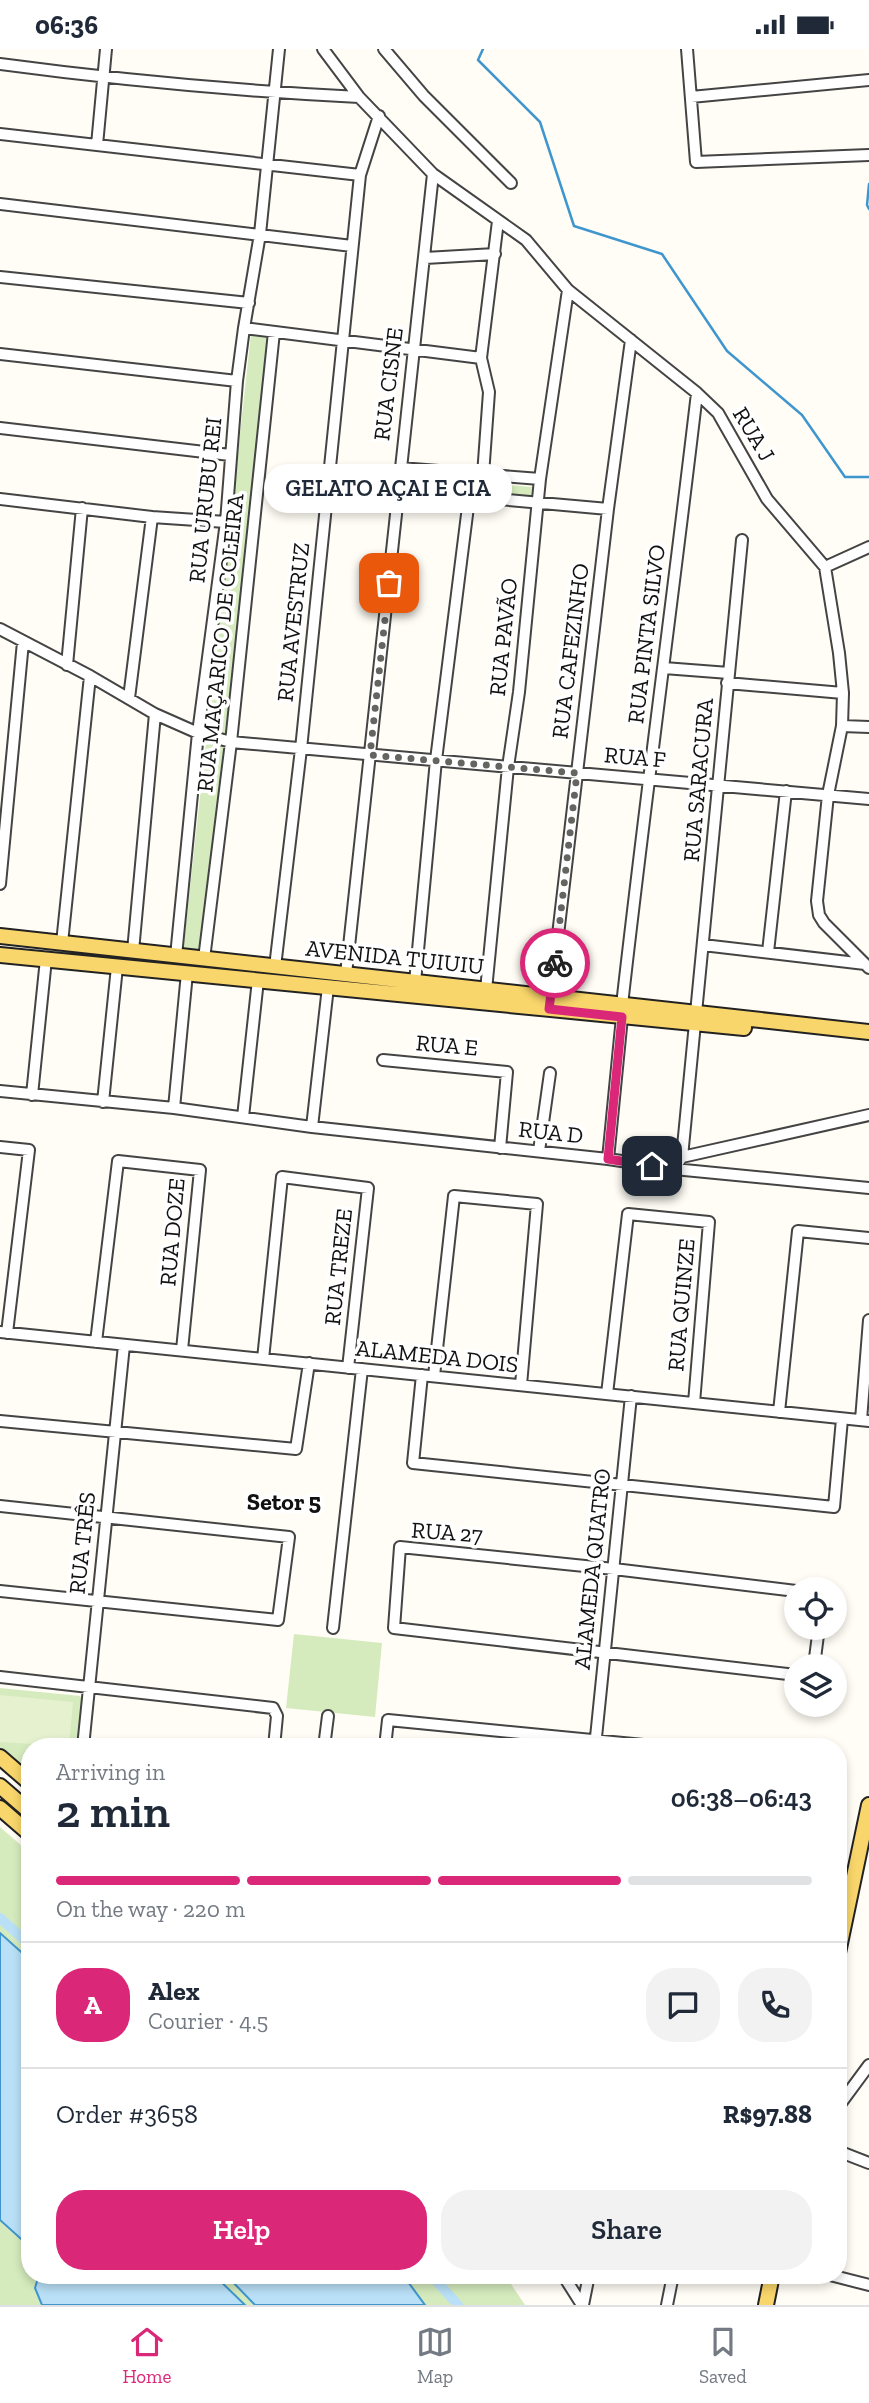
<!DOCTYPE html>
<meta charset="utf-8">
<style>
body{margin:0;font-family:"Zilla Slab",serif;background:#f2f2f3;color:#1f2937;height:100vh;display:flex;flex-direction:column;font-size:26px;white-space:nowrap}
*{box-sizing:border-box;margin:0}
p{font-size:23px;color:#747a83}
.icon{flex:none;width:38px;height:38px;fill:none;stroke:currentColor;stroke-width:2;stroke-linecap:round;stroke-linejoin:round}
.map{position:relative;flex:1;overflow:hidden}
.side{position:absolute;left:21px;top:1689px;width:826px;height:546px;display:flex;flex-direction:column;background:#fff;border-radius:28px;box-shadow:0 4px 10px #0003}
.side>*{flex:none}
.tools{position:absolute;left:784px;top:1528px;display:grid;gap:14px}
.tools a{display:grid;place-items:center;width:63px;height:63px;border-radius:50%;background:#fff;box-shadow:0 4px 10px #0003;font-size:35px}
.pin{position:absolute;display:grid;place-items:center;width:60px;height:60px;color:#fff;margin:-30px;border-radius:14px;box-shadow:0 4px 10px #0006}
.courier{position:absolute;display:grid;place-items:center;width:70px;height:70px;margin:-35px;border:5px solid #db2777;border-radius:50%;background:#fff;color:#222;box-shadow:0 2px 9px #0007}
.bubble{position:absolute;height:49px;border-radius:24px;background:#fff;box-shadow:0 4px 10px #0003;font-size:23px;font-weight:600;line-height:49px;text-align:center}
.summary em{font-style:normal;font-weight:600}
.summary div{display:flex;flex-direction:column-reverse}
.summary{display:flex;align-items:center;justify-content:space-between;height:119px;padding:0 35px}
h1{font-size:46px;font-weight:600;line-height:52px}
.bar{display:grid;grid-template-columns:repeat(4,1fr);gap:10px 7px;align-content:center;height:84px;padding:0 35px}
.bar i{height:9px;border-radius:5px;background:#e0e1e3}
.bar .on{background:#db2777}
.bar p{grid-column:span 4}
.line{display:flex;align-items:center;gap:18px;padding:0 35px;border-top:2px solid #e0e1e3}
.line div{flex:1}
.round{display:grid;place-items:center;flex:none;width:74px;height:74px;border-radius:28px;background:#f2f2f3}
.cta{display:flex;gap:14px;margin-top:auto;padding:14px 35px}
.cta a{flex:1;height:80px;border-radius:28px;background:#db2777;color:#fff;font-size:28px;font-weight:600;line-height:80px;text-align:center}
.cta a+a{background:#f2f2f3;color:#1f2937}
.status{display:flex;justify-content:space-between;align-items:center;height:49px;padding:0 35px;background:#fff;direction:ltr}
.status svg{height:19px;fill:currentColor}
.dock{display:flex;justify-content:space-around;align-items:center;height:98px;border-top:2px solid #e0e1e3;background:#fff;font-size:19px;color:#747a83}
.dock a{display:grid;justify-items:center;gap:4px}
.dock .on{color:#db2777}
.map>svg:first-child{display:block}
.green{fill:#d5ebbd}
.pitch{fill:#e6f2cf}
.water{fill:#b9e0f7;stroke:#3f96cf;stroke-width:2}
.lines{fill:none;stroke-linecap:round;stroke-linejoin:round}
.stream{stroke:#3f96cf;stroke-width:2.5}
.canal{stroke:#b9e0f7;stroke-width:10}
.minor-casing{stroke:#444;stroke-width:14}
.major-casing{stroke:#222;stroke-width:18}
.minor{stroke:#fff;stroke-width:10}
.major{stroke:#f9d66b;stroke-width:14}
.done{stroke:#646461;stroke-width:7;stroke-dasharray:0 12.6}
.route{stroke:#db2777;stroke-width:9}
.labels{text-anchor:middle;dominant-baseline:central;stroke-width:7;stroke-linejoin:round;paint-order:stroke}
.street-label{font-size:23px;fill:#111;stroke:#fff}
.neighbourhood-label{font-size:24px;font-weight:bold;fill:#111;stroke:#fff}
</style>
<div class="status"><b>06:36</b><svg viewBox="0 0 49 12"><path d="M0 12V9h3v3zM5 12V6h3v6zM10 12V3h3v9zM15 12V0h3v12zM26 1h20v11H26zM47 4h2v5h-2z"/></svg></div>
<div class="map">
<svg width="869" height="2256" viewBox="0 0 869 2256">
<rect width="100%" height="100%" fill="#fffdf5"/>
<path class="green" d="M 251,285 L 270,288 L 200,904 L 183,902 Z
M 404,425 L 470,432 L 469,443 L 403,436 Z
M 474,433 L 532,438 L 531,449 L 474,444 Z
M 294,1585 L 382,1594 L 375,1668 L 286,1659 Z
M 0,1639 L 80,1647 L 83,1651 L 79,1697 L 30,1698 L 30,1732 L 0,1705 Z
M 0,1778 L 30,1804 L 30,2226 L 505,2226 L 525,2256 L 0,2256 Z"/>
<path class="pitch" d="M 0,1646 L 73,1653 L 69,1697 L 0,1693 Z"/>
<path class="water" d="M 0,1884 L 30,1911 L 30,2198 L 0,2171 Z
M 39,2226 L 214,2226 L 245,2256 L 42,2256 L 35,2239 Z
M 226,2226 L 403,2226 L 425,2256 L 255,2256 Z"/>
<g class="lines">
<path class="stream" d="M 483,0 L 478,11 L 540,73 L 574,177 L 662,205 L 727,302 L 802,366 L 845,428 L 869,428
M 869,135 L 867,156 L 869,160"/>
<path class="canal" d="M 0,1869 L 30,1896
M 431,2226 L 458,2256"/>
<defs>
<path id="minor" d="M 323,0 L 359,48 L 433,125 L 526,191 L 568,241 L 697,344 L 718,364 L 767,450 L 825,518 L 839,604 L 843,644 L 842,677 L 828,746 L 817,852 L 819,866 L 824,874 L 869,919
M 384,0 L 424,47 L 511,134
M 687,0 L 696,113 L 869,106
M 0,15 C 119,31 239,42 359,48
M 691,48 L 869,31
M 0,85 L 360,126
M 97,96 L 106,0
M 0,155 L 352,197
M 425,209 L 495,205
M 0,228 L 249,254
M 244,279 L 481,309
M 0,305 L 237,332
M 0,379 L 230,406
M 400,419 L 540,430
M 483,426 L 489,343 L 481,309 L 498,172
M 399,441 L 608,460
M 0,450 L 152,468 L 226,473
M 825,518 L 869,498
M 0,580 L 90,627 L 155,665 L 198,684 L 231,693 L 869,750
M 67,616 L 82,459
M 664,619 L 729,624
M 727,634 L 843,644
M 129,649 L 152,468
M 842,677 L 869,678
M 0,835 L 23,593
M 62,894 L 90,627
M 703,896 L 865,915
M 133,902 L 155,665
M 768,903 L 786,742
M 176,907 L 198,684 L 226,473 L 237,332 L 244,279 L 260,185 L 279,0
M 204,910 L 231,693 L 274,283
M 275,918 L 301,700 L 360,126 L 379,67
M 346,925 L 433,125
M 415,933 L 436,711 L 472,426
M 486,941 L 508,718 L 519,643 L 540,430 L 568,241
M 550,954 L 608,460 L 631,291
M 622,956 C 645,752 673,548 697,344
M 383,1011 L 507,1023 L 500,1099
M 0,1042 L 174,1059 L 312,1078 L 608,1110 L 674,1120 L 869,1139
M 32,1046 L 46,910
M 103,1053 L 117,918
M 174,1059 L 187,924
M 243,1068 L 258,931
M 312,1078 L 328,938
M 0,1098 L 29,1101 L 7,1284
M 539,1102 L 550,1024
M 682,1108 L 869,1066
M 608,1110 L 622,968
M 674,1120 L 682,1108 L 742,491
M 0,1283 L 869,1372
M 96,1293 L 118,1112 L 200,1121 L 182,1301
M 263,1310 L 282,1128 L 368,1139 L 348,1319
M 422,1326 L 413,1414 L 834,1458 L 842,1370
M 434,1327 L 454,1147 L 537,1155 L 521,1336
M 607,1345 L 628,1165 L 709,1173 L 694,1354
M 779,1363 L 798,1182 L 869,1189
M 861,1371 L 869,1271
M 0,1372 L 296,1400 L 309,1314
M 0,1457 L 289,1488 L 278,1571 L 0,1542
M 796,1542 L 614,1520 L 400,1498 L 394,1579 L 796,1626
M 333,1579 L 362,1320
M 814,1617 L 819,1578
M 0,1628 L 273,1659 L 277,1667 L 274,1698
M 83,1698 L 124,1296
M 324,1698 L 328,1667
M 385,1698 L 388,1671 L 664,1698
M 595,1698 L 631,1347
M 838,2058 L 869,2016
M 838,2102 L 869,2114
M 563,2226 L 582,2256
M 830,2226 L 869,2236
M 583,2256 L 589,2226
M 667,2256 L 673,2226"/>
<path id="major" d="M 0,887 L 869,983
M 0,906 L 744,979
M 0,1708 L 30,1734
M 0,1737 L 30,1763
M 0,1759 L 30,1785
M 838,1904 L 869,1756
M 766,2256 L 772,2226"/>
</defs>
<use href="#minor" class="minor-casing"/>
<use href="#major" class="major-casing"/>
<use href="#minor" class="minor"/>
<use href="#major" class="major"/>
</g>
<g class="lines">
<path class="done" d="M 389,534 L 370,706 L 577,724 L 555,914"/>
<path class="route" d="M 555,914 L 549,960 L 622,968 L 608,1110 L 652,1117"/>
</g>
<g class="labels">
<g class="street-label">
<text transform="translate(388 335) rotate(-83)">RUA CISNE</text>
<text transform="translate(754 385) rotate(59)">RUA J</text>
<text transform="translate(205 451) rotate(-84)">RUA URUBU REI</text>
<text transform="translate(293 573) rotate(-84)">RUA AVESTRUZ</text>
<text transform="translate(646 585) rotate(-83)">RUA PINTA SILVO</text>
<text transform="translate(503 588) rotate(-84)">RUA PAVÃO</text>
<text transform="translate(220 594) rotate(-84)">RUA MAÇARICO DE COLEIRA</text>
<text transform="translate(570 602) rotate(-83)">RUA CAFEZINHO</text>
<text transform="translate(635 708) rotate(5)">RUA F</text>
<text transform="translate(698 731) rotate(-85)">RUA SARACURA</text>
<text transform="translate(395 908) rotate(6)">AVENIDA TUIUIU</text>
<text transform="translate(447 996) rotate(5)">RUA E</text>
<text transform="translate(551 1083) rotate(6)">RUA D</text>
<text transform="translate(172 1183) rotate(-85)">RUA DOZE</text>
<text transform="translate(338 1218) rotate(-84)">RUA TREZE</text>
<text transform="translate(681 1256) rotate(-85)">RUA QUINZE</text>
<text transform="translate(437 1307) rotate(6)">ALAMEDA DOIS</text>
<text transform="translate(447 1483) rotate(4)">RUA 27</text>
<text transform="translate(82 1494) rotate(-84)">RUA TRÊS</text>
<text transform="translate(592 1520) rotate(-84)">ALAMEDA QUATRO</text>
</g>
<g class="neighbourhood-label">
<text x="284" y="1452">Setor 5</text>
</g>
</g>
</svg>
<div class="tools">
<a><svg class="icon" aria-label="locate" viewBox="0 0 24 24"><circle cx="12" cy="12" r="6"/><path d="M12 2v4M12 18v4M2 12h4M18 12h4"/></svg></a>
<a><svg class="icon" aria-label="layers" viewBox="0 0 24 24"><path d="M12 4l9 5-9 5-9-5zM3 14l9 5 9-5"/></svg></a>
</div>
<div class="pin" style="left:389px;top:534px;background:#ea580c"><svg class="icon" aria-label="bag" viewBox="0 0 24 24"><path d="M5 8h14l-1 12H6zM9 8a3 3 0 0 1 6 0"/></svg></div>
<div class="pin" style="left:652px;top:1117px;background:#1f2937"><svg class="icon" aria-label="home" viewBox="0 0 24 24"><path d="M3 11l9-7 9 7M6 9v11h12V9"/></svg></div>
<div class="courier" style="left:555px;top:914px"><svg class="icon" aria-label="bike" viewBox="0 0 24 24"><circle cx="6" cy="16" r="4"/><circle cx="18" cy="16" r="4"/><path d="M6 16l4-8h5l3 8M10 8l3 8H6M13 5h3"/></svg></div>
<div class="bubble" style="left:264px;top:415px;width:248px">GELATO AÇAI E CIA</div>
<section class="side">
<div class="summary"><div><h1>2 min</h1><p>Arriving in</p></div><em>06:38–06:43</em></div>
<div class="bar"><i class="on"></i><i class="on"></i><i class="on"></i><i></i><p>On the way · 220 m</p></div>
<div class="line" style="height:126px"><b class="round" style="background:#db2777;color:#fff">A</b><div><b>Alex</b><p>Courier · 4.5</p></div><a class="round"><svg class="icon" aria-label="chat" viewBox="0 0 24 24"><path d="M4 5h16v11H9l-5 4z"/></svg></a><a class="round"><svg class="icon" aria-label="phone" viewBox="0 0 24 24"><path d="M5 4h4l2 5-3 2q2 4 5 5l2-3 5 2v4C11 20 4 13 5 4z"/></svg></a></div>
<div class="line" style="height:91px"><div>Order #3658</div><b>R$97.88</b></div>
<div class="cta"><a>Help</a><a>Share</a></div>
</section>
</div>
<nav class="dock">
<a class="on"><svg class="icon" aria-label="home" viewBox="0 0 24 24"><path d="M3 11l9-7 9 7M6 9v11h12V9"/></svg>Home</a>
<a><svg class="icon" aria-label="map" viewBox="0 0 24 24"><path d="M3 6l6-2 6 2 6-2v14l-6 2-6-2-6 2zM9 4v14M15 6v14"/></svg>Map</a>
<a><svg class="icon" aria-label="saved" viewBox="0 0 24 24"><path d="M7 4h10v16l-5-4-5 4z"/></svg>Saved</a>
</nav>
